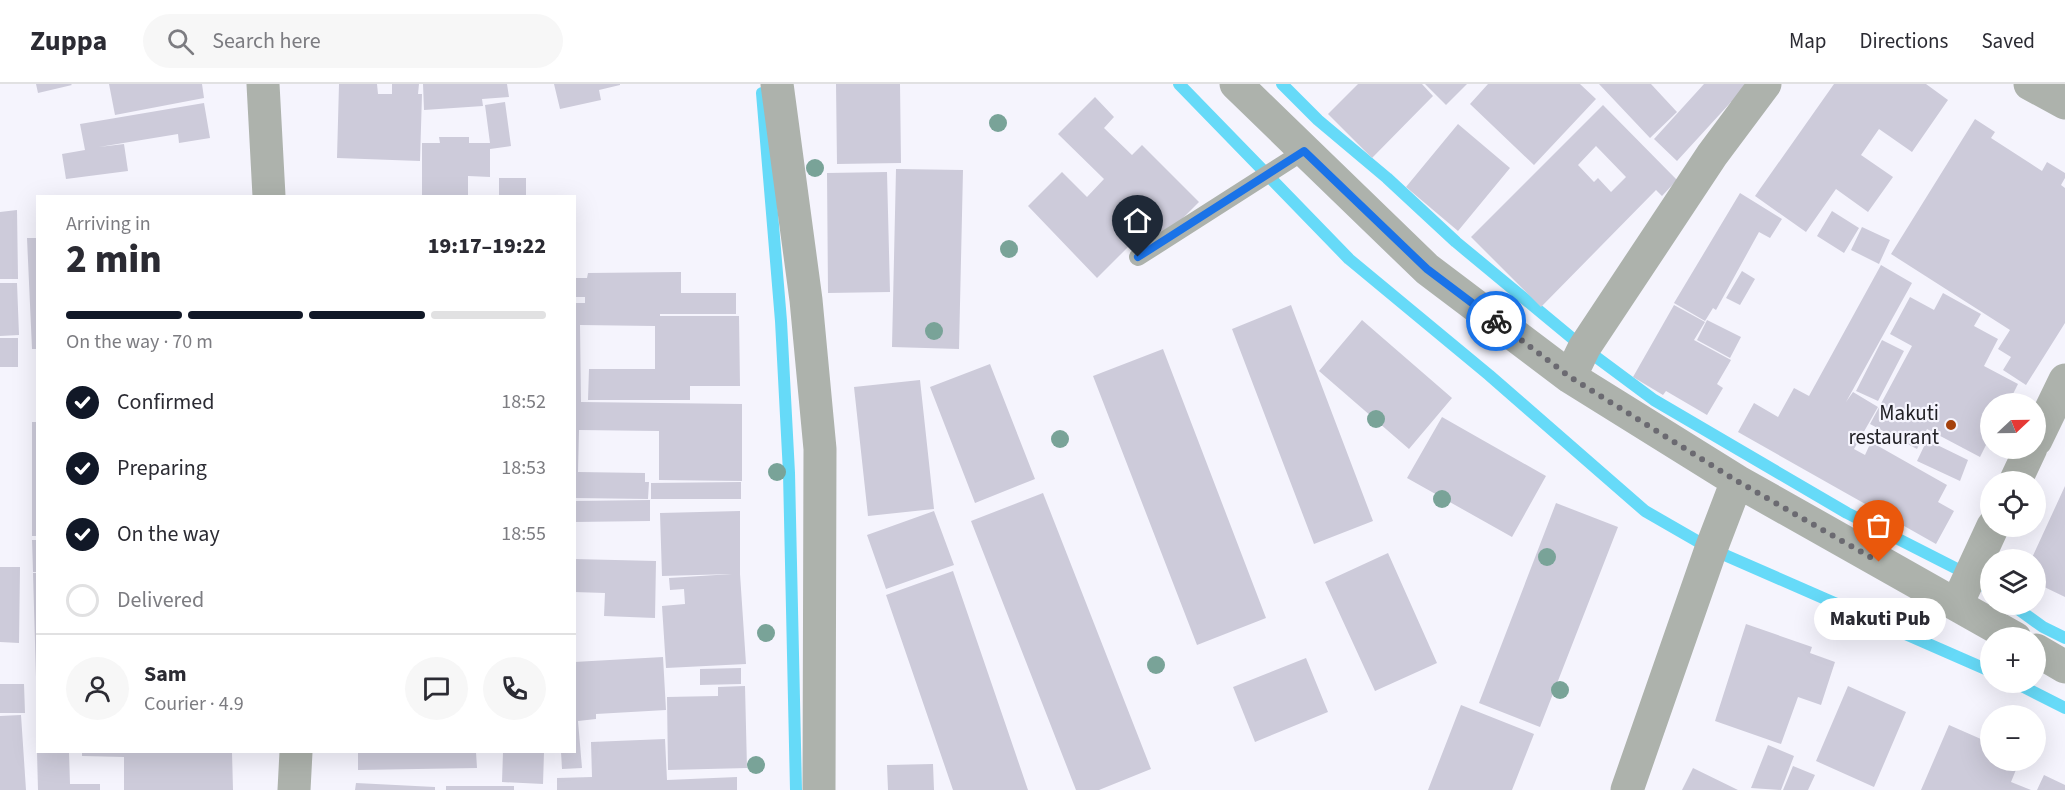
<!DOCTYPE html>
<meta charset="utf-8">
<style>
body{margin:0;font-family:"Source Sans 3",sans-serif;background:#f7f7f7;color:#2b2b33;height:100vh;display:flex;flex-direction:column;font-size:22px;white-space:nowrap}
*{box-sizing:border-box;margin:0}
p{font-size:20px;color:#7c7c81}
.icon{flex:none;width:33px;height:33px;fill:none;stroke:currentColor;stroke-width:2;stroke-linecap:round;stroke-linejoin:round}
.map{position:relative;flex:1;overflow:hidden}
.details{position:absolute;left:36px;top:111px;width:540px;height:558px;display:flex;flex-direction:column;background:#fff;border-radius:0px;box-shadow:0 6px 24px #0002}
.details>*{flex:none}
.needle{width:39px;rotate:68deg}
.tools{position:absolute;left:1980px;top:309px;display:grid;gap:12px}
.tools a{display:grid;place-items:center;width:66px;height:66px;border-radius:50%;background:#fff;box-shadow:0 6px 24px #0002;font-size:30px}
.pin{position:absolute;display:grid;place-items:center;width:51px;height:51px;color:#fff;margin:-62px -26px;border-radius:50% 50% 50% 0;rotate:-45deg;box-shadow:0 0 6px #0007}
.pin .icon{rotate:45deg}
.courier{position:absolute;display:grid;place-items:center;width:60px;height:60px;margin:-30px;border:4px solid #1a73e8;border-radius:50%;background:#fff;color:#222;box-shadow:0 2px 8px #0007}
.bubble{position:absolute;height:42px;border-radius:21px;background:#fff;box-shadow:0 6px 24px #0002;font-size:20px;font-weight:800;line-height:42px;text-align:center}
.head em{font-style:normal;font-weight:800}
.head div{display:flex;flex-direction:column-reverse}
.head{display:flex;align-items:center;justify-content:space-between;height:102px;padding:0 30px}
h1{font-size:39px;font-weight:800;line-height:45px}
.bar{display:grid;grid-template-columns:repeat(4,1fr);gap:9px 6px;align-content:center;height:72px;padding:0 30px}
.bar i{height:8px;border-radius:4px;background:#e1e1e2}
.bar .on{background:#111827}
.bar p{grid-column:span 4}
.line{display:flex;align-items:center;gap:15px;padding:0 30px;border-top:2px solid #e1e1e2}
.line div{flex:1}
.round{display:grid;place-items:center;flex:none;width:63px;height:63px;border-radius:32px;background:#f7f7f7}
ol{padding:0 30px;list-style:none}
li{display:flex;align-items:center;gap:18px;height:66px}
li p{margin-inline-start:auto}
li .icon{padding:6px;border-radius:50%;background:#111827;color:#fff;stroke-width:4}
li:last-child{color:#7c7c81}
li i{width:33px;height:33px;border:3px solid #e1e1e2;border-radius:50%}
header{display:flex;align-items:center;gap:36px;box-sizing:border-box;height:84px;padding:0 30px;background:#fff;border-bottom:2px solid #e1e1e2}
header strong{font-size:28px}
nav{display:flex;gap:33px;margin-inline-start:auto;font-size:21px}
.search{width:420px;height:54px;background:#f7f7f7;display:flex;align-items:center;gap:15px;box-sizing:border-box;padding:0 21px;border-radius:33px;color:#7c7c81;font-size:22px}
.map>svg:first-child{display:block}
.lines{fill:none;stroke-linecap:round;stroke-linejoin:round}
.stream{stroke:#66daf8;stroke-width:12}
.building{fill:#cdcbda;fill-rule:evenodd}
.lane{stroke:#adb2ac;stroke-width:18}
.street{stroke:#adb2ac;stroke-width:33}
.tree{fill:#79a398}
.done{stroke:#6b6a71;stroke-width:6;stroke-dasharray:0 10.8}
.route{stroke:#1a73e8;stroke-width:8}
.poi-dot{fill:#a5410c;stroke:#f5f4fd;stroke-width:2}
.labels{text-anchor:middle;dominant-baseline:central;stroke-width:4.5;stroke-linejoin:round;paint-order:stroke}
.poi-label{font-size:21px;fill:#212025;stroke:#f5f4fd;text-anchor:end}
</style>
<header>
<strong>Zuppa</strong>
<div class="search"><svg class="icon" aria-label="search" viewBox="0 0 24 24"><circle cx="10" cy="10" r="6"/><path d="M15 15l6 6"/></svg>Search here</div>
<nav><a>Map</a><a>Directions</a><a>Saved</a></nav>
</header>
<div class="map">
<svg width="2065" height="706" viewBox="0 0 2065 706">
<rect width="100%" height="100%" fill="#f5f4fd"/>
<g class="lines">
<path class="stream" d="M 1179,0 L 1349,175 L 1489,291 L 1645,427 L 1711,465 L 1990,587
M 1282,0 L 1318,36 L 1387,94 L 1456,158 L 1584,264 L 1654,316 L 1847,429 L 1969,491 L 1990,506
M 762,9 L 781,237 L 789,389 L 796,706
M 2011,520 L 2043,543 L 2065,554
M 2014,598 L 2065,624"/>
</g>
<path class="building" d="M 36,0 L 71,0 L 72,1 L 38,9 Z
M 109,0 L 202,0 L 204,14 L 115,31 Z
M 339,0 L 377,0 L 378,10 L 392,10 L 392,0 L 419,0 L 418,10 L 422,10 L 420,77 L 337,74 Z
M 423,0 L 507,0 L 509,13 L 482,15 L 483,22 L 424,26 Z
M 554,0 L 620,0 L 620,1 L 599,6 L 601,16 L 560,25 Z
M 836,0 L 900,0 L 901,79 L 837,80 Z
M 1358,0 L 1422,0 L 1433,12 L 1372,74 L 1328,30 Z
M 1425,0 L 1467,0 L 1446,21 Z
M 1488,0 L 1580,0 L 1596,15 L 1534,81 L 1470,20 Z
M 1599,0 L 1651,0 L 1677,28 L 1650,54 Z
M 1704,0 L 1744,0 L 1754,9 L 1739,25 L 1731,18 L 1677,77 L 1654,55 Z
M 1834,0 L 1926,0 L 1948,16 L 1912,68 L 1879,45 L 1861,71 L 1893,93 L 1868,128 L 1836,105 L 1806,148 L 1755,112 Z
M 1095,13 L 1114,33 L 1104,44 L 1132,71 L 1142,61 L 1199,118 L 1164,153 L 1134,122 L 1113,143 L 1130,161 L 1097,194 L 1028,122 L 1062,88 L 1087,113 L 1104,95 L 1058,50 Z
M 505,18 L 511,62 L 490,65 L 490,93 L 468,92 L 468,112 L 422,112 L 422,59 L 440,59 L 439,53 L 469,53 L 469,59 L 490,59 L 485,21 Z
M 204,19 L 210,54 L 179,59 L 178,50 L 99,63 L 124,60 L 128,87 L 66,95 L 62,70 L 85,66 L 80,40 Z
M 1603,21 L 1677,96 L 1662,112 L 1656,106 L 1541,223 L 1471,153 ZM 1596,62 L 1626,93 L 1611,108 L 1598,94 L 1594,98 L 1578,81 Z
M 1975,35 L 1995,48 L 1991,54 L 2042,87 L 2047,78 L 2065,89 L 2065,94 L 2061,101 L 2065,104 L 2065,239 L 2026,301 L 2003,286 L 2011,273 L 1998,265 L 2010,246 L 1891,170 Z
M 1458,40 L 1510,84 L 1458,147 L 1406,103 Z
M 896,85 L 963,86 L 959,265 L 892,263 Z
M 887,88 L 890,208 L 828,209 L 827,89 Z
M 499,94 L 526,94 L 526,112 L 499,112 Z
M 1740,109 L 1782,135 L 1770,154 L 1759,148 L 1716,226 L 1713,224 L 1705,237 L 1674,219 Z
M 17,126 L 18,195 L 0,195 L 0,128 Z
M 1832,127 L 1859,144 L 1844,169 L 1817,152 Z
M 1862,143 L 1890,156 L 1879,180 L 1851,166 Z
M 27,154 L 38,154 L 38,265 L 32,265 Z
M 1881,181 L 1912,199 L 1846,318 L 1853,308 L 1878,323 L 1854,365 L 1865,371 L 1871,358 L 1947,401 L 1938,418 L 1954,427 L 1936,460 L 1738,348 L 1754,319 L 1778,333 L 1794,304 L 1809,312 Z
M 1742,187 L 1755,195 L 1740,221 L 1726,214 Z
M 681,188 L 681,209 L 736,209 L 736,230 L 660,230 L 660,232 L 739,232 L 740,302 L 690,302 L 690,316 L 588,316 L 589,285 L 655,285 L 655,242 L 580,241 L 581,318 L 742,320 L 742,397 L 659,396 L 659,347 L 579,346 L 578,388 L 645,389 L 645,398 L 649,398 L 648,415 L 574,414 L 574,219 L 585,219 L 585,213 L 574,213 L 574,194 L 587,194 L 588,189 Z
M 0,199 L 17,199 L 19,251 L 0,252 Z
M 1943,209 L 1981,230 L 1974,242 L 1998,255 L 1984,282 L 2018,300 L 2008,320 L 1990,320 L 1990,353 L 1980,373 L 1927,345 L 1917,365 L 1870,340 L 1912,262 L 1890,250 L 1910,213 L 1934,226 Z
M 1291,221 L 1373,437 L 1314,460 L 1232,245 Z
M 1674,221 L 1705,238 L 1694,256 L 1731,276 L 1717,300 L 1723,304 L 1707,331 L 1666,307 L 1663,311 L 1633,293 Z
M 1362,236 L 1452,314 L 1409,365 L 1319,287 Z
M 1707,236 L 1741,253 L 1730,274 L 1697,256 Z
M 0,254 L 18,254 L 18,283 L 0,283 Z
M 1882,256 L 1904,267 L 1878,317 L 1856,307 Z
M 1163,265 L 1266,534 L 1197,561 L 1093,292 Z
M 990,280 L 1035,395 L 975,419 L 930,303 Z
M 920,296 L 934,425 L 868,432 L 854,303 Z
M 1442,333 L 1546,392 L 1512,453 L 1407,394 Z
M 32,338 L 38,338 L 38,452 L 32,452 Z
M 1927,356 L 1968,376 L 1960,397 L 1917,377 Z
M 741,398 L 741,415 L 651,415 L 651,399 Z
M 2065,402 L 2065,513 L 2036,499 L 2036,476 L 2031,476 Z
M 1043,409 L 1151,685 L 1099,706 L 1076,706 L 971,437 Z
M 650,416 L 650,437 L 574,438 L 574,417 Z
M 1556,419 L 1618,443 L 1540,643 L 1479,619 Z
M 740,427 L 740,490 L 746,580 L 666,584 L 662,522 L 685,520 L 684,505 L 670,506 L 669,494 L 732,490 L 662,492 L 660,429 Z
M 934,427 L 954,481 L 886,505 L 867,451 Z
M 32,456 L 38,456 L 38,488 L 33,488 Z
M 1388,469 L 1437,579 L 1375,607 L 1325,498 Z
M 574,475 L 656,477 L 655,534 L 604,532 L 605,509 L 574,508 Z
M 0,483 L 20,483 L 19,559 L 0,558 Z
M 953,487 L 1028,706 L 953,706 L 886,511 Z
M 33,489 L 38,489 L 38,593 L 36,593 Z
M 1746,540 L 1812,563 L 1810,569 L 1835,578 L 1821,621 L 1798,613 L 1781,660 L 1715,637 Z
M 663,573 L 666,626 L 596,630 L 596,635 L 578,637 L 582,684 L 562,685 L 561,668 L 574,668 L 574,578 Z
M 1306,574 L 1328,628 L 1255,658 L 1233,603 Z
M 741,584 L 741,600 L 700,601 L 700,585 Z
M 0,600 L 24,600 L 25,629 L 0,629 Z
M 745,602 L 747,684 L 668,686 L 667,613 L 718,612 L 718,603 Z
M 1848,602 L 1906,628 L 1874,703 L 1816,677 Z
M 1461,621 L 1534,650 L 1512,706 L 1428,706 Z
M 21,631 L 26,706 L 0,706 L 0,632 Z
M 1949,641 L 1990,659 L 1990,676 L 2020,676 L 2011,698 L 2031,706 L 1921,706 Z
M 665,655 L 667,696 L 737,693 L 737,706 L 557,706 L 557,694 L 592,693 L 591,658 Z
M 1768,661 L 1794,672 L 1781,706 L 1751,704 Z
M 37,668 L 69,668 L 70,700 L 100,700 L 100,706 L 38,706 Z
M 82,668 L 232,668 L 233,706 L 124,706 L 124,673 L 82,672 Z
M 358,668 L 476,668 L 477,684 L 358,686 Z
M 503,668 L 544,668 L 543,700 L 502,698 Z
M 933,680 L 934,706 L 888,706 L 887,681 Z
M 1793,682 L 1815,691 L 1808,706 L 1783,706 Z
M 1693,684 L 1738,706 L 1682,706 Z
M 2044,691 L 2065,701 L 2065,706 L 2037,706 Z
M 356,699 L 435,703 L 435,706 L 355,706 Z
M 446,702 L 514,702 L 514,706 L 446,706 Z"/>
<g class="lines">
<path class="lane" d="M 1138,173 L 1304,67"/>
<path class="street" d="M 263,0 L 269,112
M 777,0 L 806,216 L 820,365 L 819,706
M 1236,0 L 1427,185 L 1570,293 L 1737,397 L 2015,554
M 2030,0 L 2065,19
M 1570,293 L 1584,264 L 1712,71 L 1765,0
M 2036,356 L 2065,296
M 2015,398 L 2031,364
M 1957,520 L 1993,442
M 2036,566 L 2065,583
M 294,706 L 296,668
M 1627,706 L 1711,465 L 1737,397"/>
</g>
<g class="tree">
<circle cx="998" cy="39" r="9"/>
<circle cx="815" cy="84" r="9"/>
<circle cx="1009" cy="165" r="9"/>
<circle cx="934" cy="247" r="9"/>
<circle cx="1376" cy="335" r="9"/>
<circle cx="1060" cy="355" r="9"/>
<circle cx="777" cy="388" r="9"/>
<circle cx="1442" cy="415" r="9"/>
<circle cx="1547" cy="473" r="9"/>
<circle cx="766" cy="549" r="9"/>
<circle cx="1156" cy="581" r="9"/>
<circle cx="1560" cy="606" r="9"/>
<circle cx="756" cy="681" r="9"/>
</g>
<g class="lines">
<path class="done" d="M 1496,237 L 1570,293 L 1737,397 L 1879,478"/>
<path class="route" d="M 1138,173 L 1304,67 L 1427,185 L 1496,237"/>
</g>
<circle class="poi-dot" cx="1951" cy="341" r="6"/>
<g class="labels">
<g class="poi-label">
<text x="1939" y="329">Makuti<tspan x="1939" dy="24">restaurant</tspan></text>
</g>
</g>
</svg>
<div class="tools">
<a><svg class="needle" viewBox="-14 -14 28 28"><path d="M0-13l5 13h-10z" fill="#e53935"/><path d="M0 13l5-13h-10z" fill="#7c7c81"/></svg></a>
<a><svg class="icon" aria-label="locate" viewBox="0 0 24 24"><circle cx="12" cy="12" r="6"/><path d="M12 2v4M12 18v4M2 12h4M18 12h4"/></svg></a>
<a><svg class="icon" aria-label="layers" viewBox="0 0 24 24"><path d="M12 4l9 5-9 5-9-5zM3 14l9 5 9-5"/></svg></a>
<a>+</a>
<a>−</a>
</div>
<div class="pin" style="left:1879px;top:478px;background:#ea580c"><svg class="icon" aria-label="bag" viewBox="0 0 24 24"><path d="M5 8h14l-1 12H6zM9 8a3 3 0 0 1 6 0"/></svg></div>
<div class="pin" style="left:1138px;top:173px;background:#1f2937"><svg class="icon" aria-label="home" viewBox="0 0 24 24"><path d="M3 11l9-7 9 7M6 9v11h12V9"/></svg></div>
<div class="courier" style="left:1496px;top:237px"><svg class="icon" aria-label="bike" viewBox="0 0 24 24"><circle cx="6" cy="16" r="4"/><circle cx="18" cy="16" r="4"/><path d="M6 16l4-8h5l3 8M10 8l3 8H6M13 5h3"/></svg></div>
<div class="bubble" style="left:1814px;top:514px;width:132px">Makuti Pub</div>
<section class="details">
<div class="head"><div><h1>2 min</h1><p>Arriving in</p></div><em>19:17–19:22</em></div>
<div class="bar"><i class="on"></i><i class="on"></i><i class="on"></i><i></i><p>On the way · 70 m</p></div>
<ol>
<li><svg class="icon" aria-label="check" viewBox="0 0 24 24"><path d="M5 12l5 5 9-10"/></svg>Confirmed<p>18:52</p></li>
<li><svg class="icon" aria-label="check" viewBox="0 0 24 24"><path d="M5 12l5 5 9-10"/></svg>Preparing<p>18:53</p></li>
<li><svg class="icon" aria-label="check" viewBox="0 0 24 24"><path d="M5 12l5 5 9-10"/></svg>On the way<p>18:55</p></li>
<li><i></i>Delivered</li>
</ol>
<div class="line" style="height:108px"><a class="round"><svg class="icon" aria-label="person" viewBox="0 0 24 24"><circle cx="12" cy="8" r="4"/><path d="M4 21q1-7 8-7t8 7"/></svg></a><div><b>Sam</b><p>Courier · 4.9</p></div><a class="round"><svg class="icon" aria-label="chat" viewBox="0 0 24 24"><path d="M4 5h16v11H9l-5 4z"/></svg></a><a class="round"><svg class="icon" aria-label="phone" viewBox="0 0 24 24"><path d="M5 4h4l2 5-3 2q2 4 5 5l2-3 5 2v4C11 20 4 13 5 4z"/></svg></a></div>
</section>
</div>
